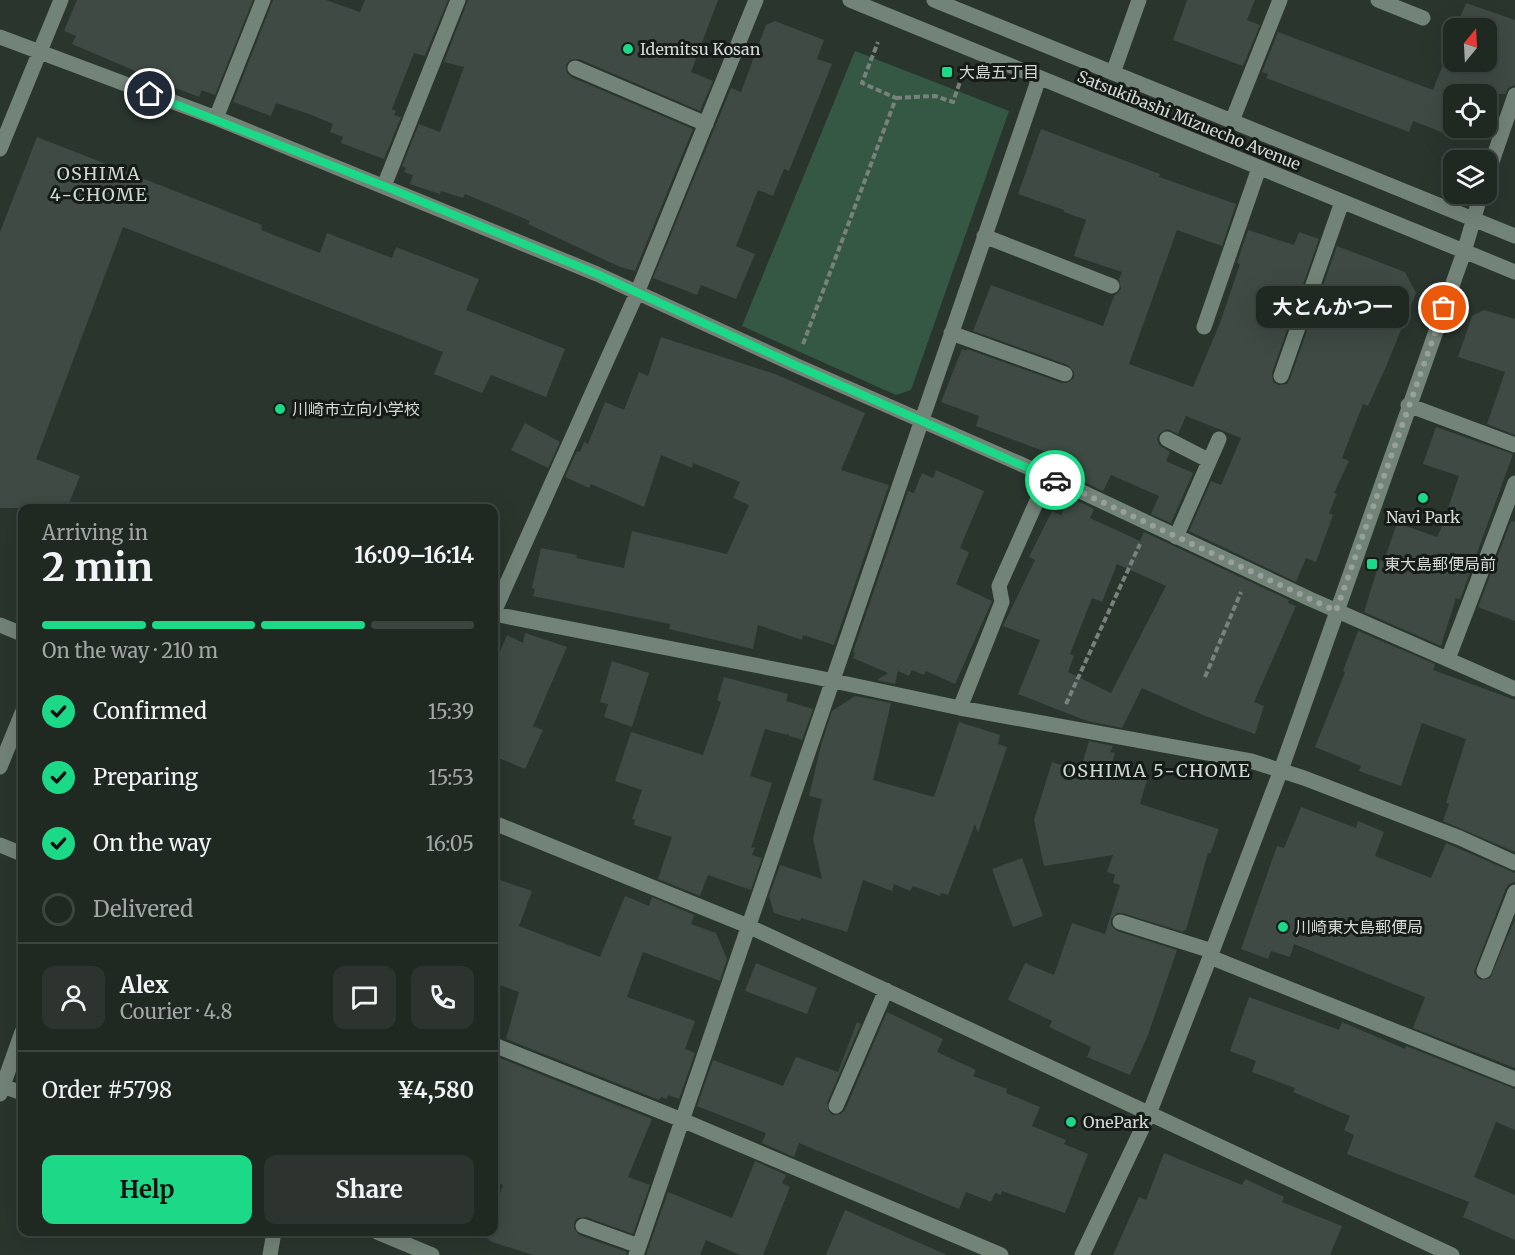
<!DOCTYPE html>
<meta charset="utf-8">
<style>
body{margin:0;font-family:Merriweather,"Noto Sans JP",serif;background:#2d342f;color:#f1f3f6;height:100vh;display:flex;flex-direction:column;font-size:22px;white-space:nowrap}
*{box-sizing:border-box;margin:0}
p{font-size:20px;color:#a2a6a5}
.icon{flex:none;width:33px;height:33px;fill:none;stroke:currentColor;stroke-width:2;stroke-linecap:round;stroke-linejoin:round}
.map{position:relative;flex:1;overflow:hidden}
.sheet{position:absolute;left:18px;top:504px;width:480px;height:732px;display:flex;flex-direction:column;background:#202822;border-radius:12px;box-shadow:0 6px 24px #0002,0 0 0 2px #3d4440}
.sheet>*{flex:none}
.needle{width:39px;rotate:18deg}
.controls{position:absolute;left:1443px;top:18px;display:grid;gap:12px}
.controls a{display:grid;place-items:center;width:54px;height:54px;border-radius:12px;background:#202822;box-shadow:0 6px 24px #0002,0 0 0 2px #3d4440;font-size:30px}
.pin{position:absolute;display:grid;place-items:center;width:51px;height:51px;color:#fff;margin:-26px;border:3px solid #fff;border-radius:50%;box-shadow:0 2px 6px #0007}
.courier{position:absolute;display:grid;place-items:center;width:60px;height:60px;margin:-30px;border:4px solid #1cd988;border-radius:50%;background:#fff;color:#222;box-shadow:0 2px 8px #0007}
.bubble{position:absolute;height:42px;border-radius:12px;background:#202822;box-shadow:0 6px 24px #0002,0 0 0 2px #3d4440;font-size:20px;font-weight:700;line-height:42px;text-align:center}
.head em{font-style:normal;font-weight:700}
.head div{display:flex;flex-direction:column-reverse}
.head{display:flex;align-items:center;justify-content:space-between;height:102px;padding:0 24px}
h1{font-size:39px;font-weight:700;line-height:45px}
.bar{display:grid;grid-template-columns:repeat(4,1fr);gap:9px 6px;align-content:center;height:72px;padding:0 24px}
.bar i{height:8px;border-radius:4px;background:#3d4440}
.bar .active{background:#1cd988}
.bar p{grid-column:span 4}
.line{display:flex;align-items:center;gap:15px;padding:0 24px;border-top:2px solid #3d4440}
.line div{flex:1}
.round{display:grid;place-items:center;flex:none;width:63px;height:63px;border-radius:12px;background:#2d342f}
ol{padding:0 24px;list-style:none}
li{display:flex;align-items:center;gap:18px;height:66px}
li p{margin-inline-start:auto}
li .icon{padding:6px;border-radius:50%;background:#1cd988;color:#111;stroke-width:4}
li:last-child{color:#a2a6a5}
li i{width:33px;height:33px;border:3px solid #3d4440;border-radius:50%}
.cta{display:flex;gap:12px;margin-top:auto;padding:12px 24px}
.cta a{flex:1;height:69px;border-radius:12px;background:#1cd988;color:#111;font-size:24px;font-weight:700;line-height:69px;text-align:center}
.cta a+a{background:#2d342f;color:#f1f3f6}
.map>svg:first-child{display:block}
.green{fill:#345843}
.building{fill:#3e4a43;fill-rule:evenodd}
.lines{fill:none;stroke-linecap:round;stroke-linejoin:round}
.path{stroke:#78817b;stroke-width:4;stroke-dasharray:6 3;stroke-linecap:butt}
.minor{stroke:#728378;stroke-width:15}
.done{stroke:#97a09a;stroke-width:6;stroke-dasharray:0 10.8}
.route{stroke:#1cd988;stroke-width:8}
.poi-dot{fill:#1cd988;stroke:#161b18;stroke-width:2}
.labels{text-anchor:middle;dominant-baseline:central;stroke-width:6;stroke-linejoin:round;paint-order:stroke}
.poi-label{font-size:16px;fill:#d2d9d4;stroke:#161b18;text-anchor:start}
.street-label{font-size:16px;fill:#d2d9d4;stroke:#161b18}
.neighbourhood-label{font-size:18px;letter-spacing:1.5px;fill:#cbd9d0;stroke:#161b18}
</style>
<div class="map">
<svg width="1515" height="1255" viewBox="0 0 1515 1255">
<rect width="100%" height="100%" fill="#2a352e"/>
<path class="green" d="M 855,51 L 1009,111 L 911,390 L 896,395 L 742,326 Z"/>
<path class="building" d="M 77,0 L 253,0 L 215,95 L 204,91 L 201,91 L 199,97 L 139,74 L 140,73 L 72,44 L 76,36 L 64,31 Z
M 273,0 L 326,0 L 360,12 L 365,0 L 448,0 L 425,56 L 414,53 L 392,109 L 396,111 L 394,115 L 401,117 L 384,159 L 341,143 L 343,137 L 330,132 L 333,124 L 309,114 L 276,103 L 271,116 L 233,102 Z
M 468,0 L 718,0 L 691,72 L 713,81 L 700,111 L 579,59 L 570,60 L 566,65 L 567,73 L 571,77 L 693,129 L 635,271 L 620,267 L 528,224 L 530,221 L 465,194 L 463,198 L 441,191 L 440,194 L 410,184 L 413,175 L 404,172 L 406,168 L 402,166 L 419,124 L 440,132 L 464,67 L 444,62 Z
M 1187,0 L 1255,0 L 1247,20 L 1260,25 L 1243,66 L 1173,40 Z
M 1466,3 L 1515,20 L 1515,85 L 1508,88 L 1505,94 L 1454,94 L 1454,137 L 1413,121 L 1409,132 L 1266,78 L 1268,74 L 1262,72 L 1278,32 L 1433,90 L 1454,36 L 1454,62 L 1486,62 L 1486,28 L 1456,28 Z
M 775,21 L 824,40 L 817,59 L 832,64 L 789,171 L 784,169 L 773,196 L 758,190 L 736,246 L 755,254 L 736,299 L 701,285 L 697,295 L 653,278 L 731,88 L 741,92 L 766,25 Z
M 1041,129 L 1160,174 L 1159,177 L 1236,204 L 1222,246 L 1177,230 L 1129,364 L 1193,387 L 1220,323 L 1240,264 L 1237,263 L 1248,230 L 1294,245 L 1299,232 L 1319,239 L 1272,373 L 1273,382 L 1278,385 L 1287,384 L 1290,379 L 1337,246 L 1405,272 L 1416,293 L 1385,369 L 1368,406 L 1363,404 L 1342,458 L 1349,461 L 1334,493 L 1337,494 L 1329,513 L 1333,515 L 1316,562 L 1306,558 L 1296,582 L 1189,531 L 1211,481 L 1221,485 L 1241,438 L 1186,416 L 1178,434 L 1167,429 L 1159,434 L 1157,439 L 1159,445 L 1170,452 L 1166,461 L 1193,473 L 1171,523 L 1151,514 L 1159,496 L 1111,475 L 1103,491 L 1078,479 L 1083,470 L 1056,460 L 1057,456 L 976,426 L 979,416 L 941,402 L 962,349 L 966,351 L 967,349 L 1062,383 L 1067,383 L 1074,378 L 1074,372 L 1068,365 L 973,331 L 991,285 L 1103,326 L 1114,296 L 1121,289 L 1119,279 L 1122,272 L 1074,256 L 1086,220 L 1064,212 L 1064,210 L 1018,194 Z
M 37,137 L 262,225 L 261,230 L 320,253 L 327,233 L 392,258 L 396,247 L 479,279 L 466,310 L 565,349 L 546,397 L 491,375 L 482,393 L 434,374 L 443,352 L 123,227 L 36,459 L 80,476 L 67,508 L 0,508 L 0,232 Z
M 1484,310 L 1515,319 L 1515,435 L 1487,424 L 1505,372 L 1458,357 L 1472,316 Z
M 661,337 L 775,374 L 865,413 L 841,470 L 889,485 L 834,645 L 803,635 L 802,640 L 758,625 L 753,649 L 669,629 L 670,624 L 533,596 L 535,589 L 532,588 L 541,548 L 577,555 L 576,558 L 624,568 L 632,531 L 727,554 L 749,505 L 733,498 L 740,482 L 693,463 L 692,468 L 661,455 L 644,507 L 591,484 L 589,488 L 565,477 L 577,451 L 580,452 L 584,442 L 588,444 L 605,402 L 624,410 L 639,372 L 648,376 Z
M 525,423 L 560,442 L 548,468 L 511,450 Z
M 1436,427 L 1513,454 L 1460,600 L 1456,598 L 1441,646 L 1364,612 L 1380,560 L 1384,561 L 1397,523 L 1437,537 L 1441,529 L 1459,476 L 1423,464 Z
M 936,470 L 984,491 L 960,548 L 969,552 L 956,584 L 992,601 L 955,684 L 926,671 L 924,675 L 912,670 L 909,676 L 898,671 L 895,684 L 877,680 L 888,673 L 853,658 L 855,653 L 853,652 L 908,491 L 914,493 L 922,473 L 933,478 Z
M 1070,497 L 1094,509 L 1090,518 L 1140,541 L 1144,532 L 1289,600 L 1288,603 L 1296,606 L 1254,702 L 1264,706 L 1255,734 L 1205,716 L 1142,688 L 1122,728 L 1087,721 L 1018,694 L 1040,640 L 1003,626 L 1035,560 L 1029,557 L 1052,511 L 1061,515 ZM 1117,564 L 1166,586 L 1111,693 L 1068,672 L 1074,656 L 1070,654 L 1092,598 L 1102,602 Z
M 1511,521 L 1515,522 L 1515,621 L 1478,607 Z
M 1358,631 L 1435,664 L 1433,670 L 1515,700 L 1515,852 L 1443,821 L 1449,804 L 1446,803 L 1466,739 L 1422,723 L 1401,786 L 1359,771 L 1361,766 L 1315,747 L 1345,672 L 1343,671 Z
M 525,633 L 567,647 L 533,726 L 543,730 L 525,769 L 494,756 L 494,666 L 507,635 L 523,643 Z
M 612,661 L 649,673 L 632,727 L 604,717 L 608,704 L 600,702 Z
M 724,677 L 788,694 L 786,701 L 813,709 L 802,740 L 789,736 L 788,733 L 787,735 L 765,729 L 750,776 L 772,783 L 751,848 L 755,847 L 752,855 L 762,858 L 751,890 L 708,875 L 700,896 L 658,879 L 672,837 L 634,825 L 635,820 L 632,819 L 642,790 L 615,781 L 631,732 L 703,755 L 721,702 L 717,700 Z
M 855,696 L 891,703 L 873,780 L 934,797 L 959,722 L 1000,735 L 998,744 L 1007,747 L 978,833 L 975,824 L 948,895 L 941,893 L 940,896 L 913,886 L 910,891 L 894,884 L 892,891 L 863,880 L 847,932 L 801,918 L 800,921 L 774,913 L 769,896 L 780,865 L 822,879 L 813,839 L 822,799 L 809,796 L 821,745 L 832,711 Z
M 1089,741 L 1113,746 L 1110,752 L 1115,753 L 1110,769 L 1147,780 L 1140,804 L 1219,829 L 1210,854 L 1208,853 L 1186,930 L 1184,930 L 1183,932 L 1122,913 L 1117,913 L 1111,919 L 1111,925 L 1117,931 L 1177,950 L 1148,1035 L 1130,1075 L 1087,1057 L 1091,1047 L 1049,1027 L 1052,1021 L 1008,1000 L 1025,963 L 1054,975 L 1072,923 L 1105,934 L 1120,885 L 1113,883 L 1115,875 L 1107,872 L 1113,855 L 1044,866 L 1034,820 L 1052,762 L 1080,771 Z
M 1301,807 L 1356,828 L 1358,821 L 1384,832 L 1375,856 L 1431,878 L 1446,843 L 1515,873 L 1515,882 L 1509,884 L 1506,888 L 1474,972 L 1477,977 L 1481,980 L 1490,978 L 1515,919 L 1515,1068 L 1413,1028 L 1425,997 L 1294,944 L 1290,957 L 1271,951 L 1268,959 L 1241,949 L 1277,846 L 1284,848 Z
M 1022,858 L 1043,916 L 1013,927 L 992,869 Z
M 494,878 L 532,891 L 519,926 L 600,957 L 625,896 L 649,906 L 652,897 L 694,915 L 691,924 L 716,933 L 727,959 L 720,981 L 643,952 L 627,997 L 695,1021 L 685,1049 L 695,1053 L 679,1099 L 668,1095 L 667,1099 L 661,1097 L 659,1100 L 506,1039 L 519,992 L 499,985 L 497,989 L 494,988 Z
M 756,963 L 817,988 L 807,1014 L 745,991 Z
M 1249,997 L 1339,1030 L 1342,1022 L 1405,1049 L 1406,1046 L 1515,1089 L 1515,1130 L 1496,1122 L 1474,1177 L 1515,1195 L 1515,1240 L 1463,1217 L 1469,1202 L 1347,1154 L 1354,1135 L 1344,1130 L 1350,1116 L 1293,1092 L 1295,1088 L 1252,1072 L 1256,1061 L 1230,1051 Z
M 887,1012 L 943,1039 L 937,1052 L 976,1070 L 973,1076 L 1007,1089 L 1006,1093 L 1040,1107 L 1032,1126 L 1066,1140 L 1064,1144 L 1088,1154 L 1065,1213 L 1002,1191 L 1001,1195 L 995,1193 L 991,1202 L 966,1192 L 959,1209 L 799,1143 L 794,1157 L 762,1143 L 766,1133 L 697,1106 L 713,1060 L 783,1086 L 796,1057 L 838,1072 L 857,1022 L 861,1024 L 827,1103 L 829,1112 L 833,1115 L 841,1114 L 845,1110 Z
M 500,1058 L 652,1119 L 628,1177 L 650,1185 L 633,1234 L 586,1217 L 577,1218 L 574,1223 L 574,1228 L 579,1235 L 627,1252 L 626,1255 L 533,1255 L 492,1242 L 485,1237 L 487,1232 L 494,1232 L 494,1212 L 503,1185 L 494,1181 L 494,1082 Z
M 1164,1153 L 1242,1185 L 1245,1179 L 1284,1197 L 1282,1202 L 1342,1226 L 1330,1255 L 1113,1255 L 1139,1197 L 1146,1200 Z
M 755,1161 L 786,1175 L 782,1183 L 790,1187 L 763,1255 L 740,1255 L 706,1240 L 700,1255 L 646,1255 L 668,1192 L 732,1218 Z
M 845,1210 L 947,1255 L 826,1255 Z"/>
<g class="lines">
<path class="path" d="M 896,98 L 935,96 L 953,102 L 962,76
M 803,344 L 896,98 L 862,83 L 878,42
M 1205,677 L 1241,592
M 1066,704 L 1140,544"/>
<path class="minor" d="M 850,0 L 1515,272
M 934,0 L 1515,236
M 1378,0 L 1423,18
M 0,37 L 216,118 L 597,274 L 795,365 L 1048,476 L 1310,599 L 1515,689
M 575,68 L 706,124
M 1113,73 L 1139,0
M 216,118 L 263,0
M 1232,121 L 1280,0
M 0,149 L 61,0
M 1486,179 L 1515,95
M 384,186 L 458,0
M 984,236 L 1112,286
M 1204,327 L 1259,168
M 951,333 L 1065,374
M 1281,376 L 1342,202
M 1408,405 L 1515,445
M 1167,439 L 1208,460
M 1176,537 L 1219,439
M 494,612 L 637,293 L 756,0
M 494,614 L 810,676 L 960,708 L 1251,761 L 1304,778 L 1460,838 L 1515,863
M 0,625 L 22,634
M 1448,659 L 1515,483
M 960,708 L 1002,602 L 999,586 L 1048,476
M 0,767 L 22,713
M 494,823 L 748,926 L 1452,1255
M 0,845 L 22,854
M 1120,922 L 1212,951
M 1210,957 L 1515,1079
M 1484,971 L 1515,892
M 494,1045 L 682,1120 L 1001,1255
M 0,1085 L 22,1093
M 0,1094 L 22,1032
M 836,1106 L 886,990
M 583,1226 L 639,1246
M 377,1232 L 432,1255
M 270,1255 L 274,1232
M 636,1255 L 1039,78
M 1082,1255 L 1149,1114 L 1210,957 L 1281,770 L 1464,252 L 1481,194"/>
</g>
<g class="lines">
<path class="done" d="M 1055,480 L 1336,611 L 1444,308"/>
<path class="route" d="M 150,94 L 384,186 L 597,274 L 795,365 L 1055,480"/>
</g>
<g class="poi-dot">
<circle cx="628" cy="49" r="6"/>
<rect x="941" y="66" width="12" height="12" rx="3"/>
<circle cx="280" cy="409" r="6"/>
<circle cx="1423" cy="498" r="6"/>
<rect x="1366" y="558" width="12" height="12" rx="3"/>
<circle cx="1283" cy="927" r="6"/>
<circle cx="1071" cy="1122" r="6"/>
</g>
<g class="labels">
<g class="poi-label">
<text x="640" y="49">Idemitsu Kosan</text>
<text x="959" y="72">大島五丁目</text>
<text x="292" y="409">川崎市立向小学校</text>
<text x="1423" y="517" text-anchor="middle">Navi Park</text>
<text x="1384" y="564">東大島郵便局前</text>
<text x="1295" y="927">川崎東大島郵便局</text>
<text x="1083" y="1122">OnePark</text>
</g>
<g class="street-label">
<text transform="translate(1189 120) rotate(22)">Satsukibashi Mizuecho Avenue</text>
</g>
<g class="neighbourhood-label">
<text x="99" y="173">OSHIMA<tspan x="99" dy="21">4-CHOME</tspan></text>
<text x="1157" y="770">OSHIMA 5-CHOME</text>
</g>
</g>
</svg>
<div class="controls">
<a><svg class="needle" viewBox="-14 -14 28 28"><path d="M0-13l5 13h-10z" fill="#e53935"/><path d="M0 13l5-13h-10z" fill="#a2a6a5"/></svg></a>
<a><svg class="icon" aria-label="locate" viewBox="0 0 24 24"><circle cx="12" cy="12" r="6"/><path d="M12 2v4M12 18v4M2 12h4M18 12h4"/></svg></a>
<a><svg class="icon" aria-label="layers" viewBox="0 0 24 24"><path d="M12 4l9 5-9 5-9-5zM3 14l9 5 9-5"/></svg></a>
</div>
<div class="pin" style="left:1444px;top:308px;background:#ea580c"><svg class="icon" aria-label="bag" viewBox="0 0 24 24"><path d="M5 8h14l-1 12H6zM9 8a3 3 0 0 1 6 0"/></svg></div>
<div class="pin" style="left:150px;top:94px;background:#1f2937"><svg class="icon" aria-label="home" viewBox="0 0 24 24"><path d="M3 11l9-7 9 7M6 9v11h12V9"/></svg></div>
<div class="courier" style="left:1055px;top:480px"><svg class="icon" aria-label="car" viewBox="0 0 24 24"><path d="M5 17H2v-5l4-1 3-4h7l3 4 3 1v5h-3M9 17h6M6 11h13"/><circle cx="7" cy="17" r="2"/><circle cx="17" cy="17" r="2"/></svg></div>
<div class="bubble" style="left:1256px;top:286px;width:153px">大とんかつ一</div>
<section class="sheet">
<div class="head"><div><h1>2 min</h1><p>Arriving in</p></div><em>16:09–16:14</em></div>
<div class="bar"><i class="active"></i><i class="active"></i><i class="active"></i><i></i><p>On the way · 210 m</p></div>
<ol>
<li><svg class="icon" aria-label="check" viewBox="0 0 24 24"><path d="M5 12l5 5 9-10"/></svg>Confirmed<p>15:39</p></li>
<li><svg class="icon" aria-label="check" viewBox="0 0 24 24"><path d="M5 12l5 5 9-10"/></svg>Preparing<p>15:53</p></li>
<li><svg class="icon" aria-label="check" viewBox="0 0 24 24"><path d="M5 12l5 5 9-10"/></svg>On the way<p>16:05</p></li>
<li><i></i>Delivered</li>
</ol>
<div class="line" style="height:108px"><a class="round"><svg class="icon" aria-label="person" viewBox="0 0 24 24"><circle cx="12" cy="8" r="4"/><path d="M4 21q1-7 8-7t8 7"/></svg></a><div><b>Alex</b><p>Courier · 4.8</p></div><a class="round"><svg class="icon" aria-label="chat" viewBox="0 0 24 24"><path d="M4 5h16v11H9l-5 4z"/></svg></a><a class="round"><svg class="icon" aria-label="phone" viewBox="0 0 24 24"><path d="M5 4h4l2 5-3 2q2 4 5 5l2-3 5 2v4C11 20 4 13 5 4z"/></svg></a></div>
<div class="line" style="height:78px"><div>Order #5798</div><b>¥4,580</b></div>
<div class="cta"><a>Help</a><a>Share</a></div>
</section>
</div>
